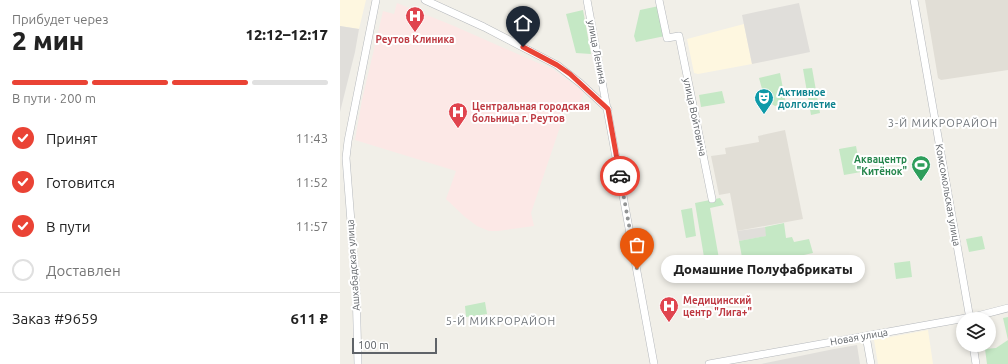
<!DOCTYPE html>
<html lang="ru">
<meta charset="utf-8">
<style>
body{margin:0;font-family:Ubuntu,sans-serif;background:#f6f6f6;color:#222;height:100vh;display:flex;flex-direction:column;font-size:15px;white-space:nowrap}
*{box-sizing:border-box;margin:0}
p{font-size:13px;color:#767676}
.icon{flex:none;width:22px;height:22px;fill:none;stroke:currentColor;stroke-width:2;stroke-linecap:round;stroke-linejoin:round}
.map{position:relative;flex:1;overflow:hidden}
.drawer{display:flex;flex-direction:column;background:#fff;width:340px}
.drawer>*{flex:none}
.tools{position:absolute;left:616px;top:312px;display:grid;gap:8px}
.tools a{display:grid;place-items:center;width:40px;height:40px;border-radius:50%;background:#fff;box-shadow:0 2px 6px #0003;font-size:20px}
.scale{position:absolute;left:12px;bottom:10px;width:85px;box-sizing:border-box;padding-left:4px;border:2px solid #5f6368;border-top:0;font-size:11px;line-height:14px;white-space:nowrap;color:#5f6368;-webkit-text-stroke:3px #fff;paint-order:stroke}
.pin{position:absolute;display:grid;place-items:center;width:34px;height:34px;color:#fff;margin:-41px -17px;border-radius:50% 50% 50% 0;rotate:-45deg;box-shadow:0 0 4px #0007}
.pin .icon{rotate:45deg}
.courier{position:absolute;display:grid;place-items:center;width:40px;height:40px;margin:-20px;border:3px solid #ea4335;border-radius:50%;background:#fff;color:#222;box-shadow:0 1px 5px #0007}
.bubble{position:absolute;height:28px;border-radius:14px;background:#fff;box-shadow:0 2px 6px #0003;font-size:13px;font-weight:800;line-height:28px;text-align:center}
.summary em{font-style:normal;font-weight:800}
.summary div{display:flex;flex-direction:column-reverse}
.summary{display:flex;align-items:center;justify-content:space-between;height:68px;padding:0 12px}
h1{font-size:26px;font-weight:800;line-height:30px}
.bar{display:grid;grid-template-columns:repeat(4,1fr);gap:6px 4px;align-content:center;height:48px;padding:0 12px}
.bar i{height:5px;border-radius:3px;background:#e0e0e0}
.bar .selected{background:#ea4335}
.bar p{grid-column:span 4}
.line{display:flex;align-items:center;gap:10px;padding:0 12px;border-top:1px solid #e0e0e0}
.line div{flex:1}
ol{padding:0 12px;list-style:none}
li{display:flex;align-items:center;gap:12px;height:44px}
li p{margin-inline-start:auto}
li .icon{padding:4px;border-radius:50%;background:#ea4335;color:#fff;stroke-width:4}
li:last-child{color:#767676}
li i{width:22px;height:22px;border:2px solid #e0e0e0;border-radius:50%}
main{display:flex;flex:1;min-height:0}
.map>svg:first-child{display:block}
.commercial{fill:#fef7e0}
.industrial{fill:#e0deda}
.education{fill:#e1ded6}
.medical{fill:#fce8e6}
.green{fill:#c5e8c5}
.lines{fill:none;stroke-linecap:round;stroke-linejoin:round}
.minor-casing{stroke:#b5b8bc;stroke-width:8}
.minor{stroke:#fff;stroke-width:7}
.done{stroke:#929495;stroke-width:4;stroke-dasharray:0 7.2}
.route{stroke:#ea4335;stroke-width:5}
.labels{text-anchor:middle;dominant-baseline:central;stroke-width:4;stroke-linejoin:round;paint-order:stroke}
.health-label{font-size:10px;font-weight:bold;fill:#be3a42;stroke:#fff;text-anchor:start}
.street-label{font-size:10px;fill:#5f6368;stroke:#fff}
.culture-label{font-size:10px;font-weight:bold;fill:#0d838f;stroke:#fff;text-anchor:start}
.leisure-label{font-size:10px;font-weight:bold;fill:#27864d;stroke:#fff;text-anchor:end}
.neighbourhood-label{font-size:11px;letter-spacing:1px;fill:#70757a;stroke:#fff}
</style>
<main>
<section class="drawer">
<div class="summary"><div><h1>2 мин</h1><p>Прибудет через</p></div><em>12:12–12:17</em></div>
<div class="bar"><i class="selected"></i><i class="selected"></i><i class="selected"></i><i></i><p>В пути · 200 m</p></div>
<ol>
<li><svg class="icon" aria-label="check" viewBox="0 0 24 24"><path d="M5 12l5 5 9-10"/></svg>Принят<p>11:43</p></li>
<li><svg class="icon" aria-label="check" viewBox="0 0 24 24"><path d="M5 12l5 5 9-10"/></svg>Готовится<p>11:52</p></li>
<li><svg class="icon" aria-label="check" viewBox="0 0 24 24"><path d="M5 12l5 5 9-10"/></svg>В пути<p>11:57</p></li>
<li><i></i>Доставлен</li>
</ol>
<div class="line" style="height:52px"><div>Заказ #9659</div><b>611 ₽</b></div>
</section>
<div class="map">
<svg width="668" height="364" viewBox="0 0 668 364">
<rect width="100%" height="100%" fill="#f1efe8"/>
<path class="commercial" d="M 0,0 L 26,0 L 19,29 L 0,26 Z
M 404,24 L 412,64 L 358,74 L 354,73 L 347,39 Z
M 588,330 L 593,364 L 538,364 L 534,340 Z"/>
<path class="industrial" d="M 459,3 L 470,52 L 412,64 L 402,15 Z
M 0,26 L 19,29 L 15,52 L 0,112 Z
M 425,227 L 427,236 L 399,241 L 397,231 Z
M 517,345 L 520,364 L 421,364 L 494,349 Z"/>
<path class="education" d="M 585,0 L 668,0 L 668,70 L 601,80 L 598,78 Z
M 445,130 L 463,219 L 397,231 L 390,193 L 379,195 L 371,156 L 386,154 L 385,148 L 419,142 L 418,136 Z"/>
<path class="medical" d="M 57,3 L 114,26 L 214,70 L 244,92 L 239,107 L 222,111 L 223,118 L 191,213 L 194,226 L 158,231 L 149,231 L 137,226 L 125,217 L 106,199 L 116,171 L 15,140 L 22,100 L 43,11 L 54,14 Z"/>
<path class="green" d="M 319,6 L 325,36 L 296,42 L 294,36 L 300,10 Z
M 243,10 L 251,54 L 236,53 L 226,14 Z
M 472,68 L 480,113 L 471,115 L 463,69 Z
M 440,73 L 446,104 L 435,106 L 425,100 L 419,78 Z
M 382,91 L 385,103 L 361,107 L 359,95 Z
M 516,146 L 521,172 L 504,175 L 499,149 Z
M 380,198 L 384,205 L 370,208 L 381,270 L 395,268 L 392,271 L 367,275 L 355,203 Z
M 352,208 L 356,236 L 346,238 L 341,210 Z
M 444,223 L 446,238 L 452,237 L 454,242 L 469,239 L 473,253 L 404,268 L 399,241 L 426,236 L 425,227 Z
M 642,236 L 645,249 L 629,252 L 626,239 Z
M 570,261 L 572,277 L 556,279 L 554,263 Z
M 145,302 L 147,314 L 126,317 L 125,306 Z
M 668,317 L 668,364 L 647,364 L 645,349 L 656,348 L 668,340 L 663,318 Z"/>
<g class="lines">
<defs>
<path id="minor" d="M 85,0 L 144,27 L 217,65 L 240,83 L 268,109
M 247,0 L 314,364
M 319,0 L 327,38 L 339,36 L 372,199
M 574,0 L 630,319
M 526,336 L 531,364
M 633,345 L 636,364
M 18,364 L 16,286 L 6,158 L 8,141 L 36,0
M 369,364 L 637,316 L 668,308"/>
</defs>
<use href="#minor" class="minor-casing"/>
<use href="#minor" class="minor"/>
</g>
<g class="lines">
<path class="done" d="M 280,176 L 297,269"/>
<path class="route" d="M 183,47 L 217,65 L 230,74 L 268,109 L 280,176"/>
</g>
<defs>
<symbol id="hospital-pin" viewBox="-11 -11 22 30"><path d="M0 17L-7.5 6A9.5 9.5 0 1 1 7.5 6Z" fill="#e0444e" stroke="#fff"/><path d="M-5-5h3v3.5h4V-5h3V5h-3V1.5h-4V5h-3Z" fill="#fff"/></symbol>
<symbol id="theatre-pin" viewBox="-11 -11 22 30"><path d="M0 17L-7.5 6A9.5 9.5 0 1 1 7.5 6Z" fill="#0f9aa8" stroke="#fff"/><path d="M-5-5.5Q0-4 5-5.5V0Q5 5 0 6Q-5 5-5 0ZM-3.3-2.5H-1v1.5H-3.3ZM1-2.5H3.3v1.5H1ZM-2.8 1Q0 5.5 2.8 1Z" fill="#fff"/></symbol>
<symbol id="stadium-pin" viewBox="-11 -11 22 30"><path d="M0 17L-7.5 6A9.5 9.5 0 1 1 7.5 6Z" fill="#2e9e5b" stroke="#fff"/><path d="M0-5a6.5 5 0 1 0 0 10a6.5 5 0 1 0 0-10ZM-3.5-1.8h7v3.6h-7Z" fill="#fff"/></symbol>
</defs>
<g fill-rule="evenodd">
<use href="#hospital-pin" x="64" y="5" width="22" height="30"/>
<use href="#theatre-pin" x="413" y="87" width="22" height="30"/>
<use href="#hospital-pin" x="107" y="101" width="22" height="30"/>
<use href="#stadium-pin" x="570" y="154" width="22" height="30"/>
<use href="#hospital-pin" x="318" y="295" width="22" height="30"/>
</g>
<g class="labels">
<g class="health-label">
<text x="75" y="39" text-anchor="middle">Реутов Клиника</text>
<text x="132" y="106">Центральная городская<tspan x="132" dy="12">больница г. Реутов</tspan></text>
<text x="343" y="300">Медицинский<tspan x="343" dy="12">центр "Лига+"</tspan></text>
</g>
<g class="street-label">
<text transform="translate(257 52) rotate(79)">улица Ленина</text>
<text transform="translate(355 117) rotate(78)">улица Войтовича</text>
<text transform="translate(608 195) rotate(80)">Комсомольская улица</text>
<text transform="translate(13 265) rotate(-94)">Ашхабадская улица</text>
<text transform="translate(519 337) rotate(-10)">Новая улица</text>
</g>
<g class="culture-label">
<text x="438" y="92">Активное<tspan x="438" dy="12">долголетие</tspan></text>
</g>
<g class="leisure-label">
<text x="567" y="159">Аквацентр<tspan x="567" dy="12">"Китёнок"</tspan></text>
</g>
<g class="neighbourhood-label">
<text x="603" y="123">3-Й МИКРОРАЙОН</text>
<text x="161" y="321">5-Й МИКРОРАЙОН</text>
</g>
</g>
</svg>
<div class="tools">
<a><svg class="icon" aria-label="layers" viewBox="0 0 24 24"><path d="M12 4l9 5-9 5-9-5zM3 14l9 5 9-5"/></svg></a>
</div>
<div class="scale">100 m</div>
<div class="pin" style="left:297px;top:269px;background:#ea580c"><svg class="icon" aria-label="bag" viewBox="0 0 24 24"><path d="M5 8h14l-1 12H6zM9 8a3 3 0 0 1 6 0"/></svg></div>
<div class="pin" style="left:183px;top:47px;background:#1f2937"><svg class="icon" aria-label="home" viewBox="0 0 24 24"><path d="M3 11l9-7 9 7M6 9v11h12V9"/></svg></div>
<div class="courier" style="left:280px;top:176px"><svg class="icon" aria-label="car" viewBox="0 0 24 24"><path d="M5 17H2v-5l4-1 3-4h7l3 4 3 1v5h-3M9 17h6M6 11h13"/><circle cx="7" cy="17" r="2"/><circle cx="17" cy="17" r="2"/></svg></div>
<div class="bubble" style="left:321px;top:255px;width:204px">Домашние Полуфабрикаты</div>
</div>
</main>
